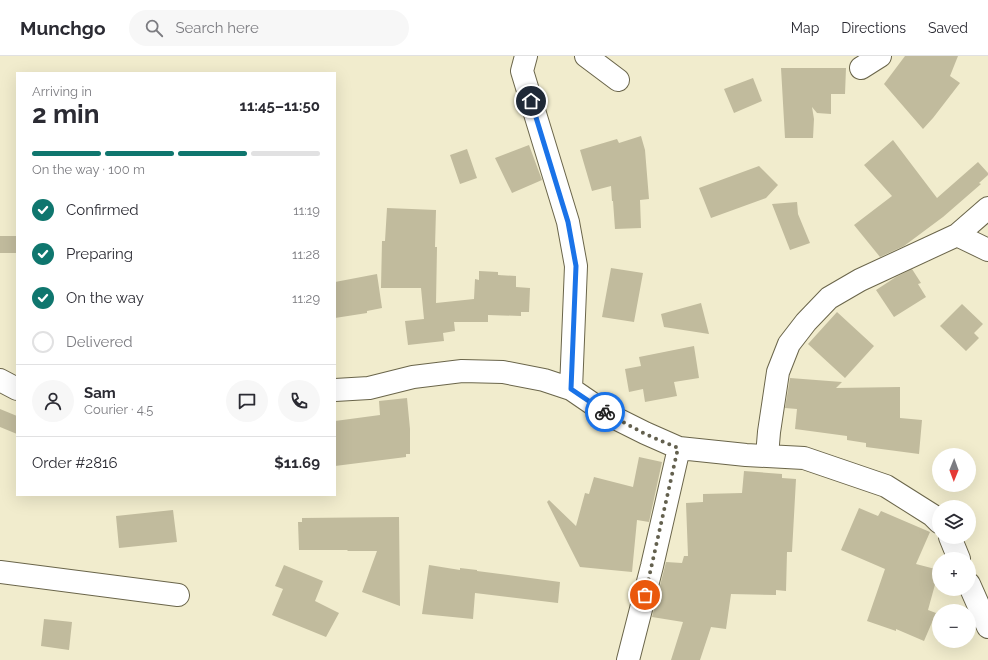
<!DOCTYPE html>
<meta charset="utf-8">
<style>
body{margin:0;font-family:Raleway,sans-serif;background:#f7f7f7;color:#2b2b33;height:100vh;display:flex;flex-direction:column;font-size:15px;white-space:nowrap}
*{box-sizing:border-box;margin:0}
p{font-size:13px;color:#7c7c81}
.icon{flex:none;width:22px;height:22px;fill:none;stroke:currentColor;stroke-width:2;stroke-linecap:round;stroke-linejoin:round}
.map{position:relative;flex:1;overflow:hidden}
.panel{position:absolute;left:16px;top:16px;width:320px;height:424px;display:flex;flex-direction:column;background:#fff;border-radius:0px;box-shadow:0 4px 16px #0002}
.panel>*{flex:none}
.needle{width:26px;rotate:181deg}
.tools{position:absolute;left:932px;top:392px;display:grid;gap:8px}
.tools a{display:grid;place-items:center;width:44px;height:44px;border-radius:50%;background:#fff;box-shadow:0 4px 16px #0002;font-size:20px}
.pin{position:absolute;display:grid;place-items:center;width:34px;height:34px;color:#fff;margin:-17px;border:2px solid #fff;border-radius:50%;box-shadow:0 1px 4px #0007}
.courier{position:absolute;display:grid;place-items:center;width:40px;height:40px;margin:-20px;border:3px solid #1a73e8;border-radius:50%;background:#fff;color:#222;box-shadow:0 1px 5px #0007}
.overview em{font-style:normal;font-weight:700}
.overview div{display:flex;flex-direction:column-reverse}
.overview{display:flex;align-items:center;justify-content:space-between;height:68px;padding:0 16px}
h1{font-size:26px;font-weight:700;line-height:30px}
.bar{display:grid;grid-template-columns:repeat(4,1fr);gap:6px 4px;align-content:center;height:48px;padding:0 16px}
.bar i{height:5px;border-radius:3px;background:#e1e1e2}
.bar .selected{background:#0f766e}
.bar p{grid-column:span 4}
.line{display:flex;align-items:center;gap:10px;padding:0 16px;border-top:1px solid #e1e1e2}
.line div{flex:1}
.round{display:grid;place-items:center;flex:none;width:42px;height:42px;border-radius:21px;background:#f7f7f7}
ol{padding:0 16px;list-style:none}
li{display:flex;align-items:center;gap:12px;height:44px}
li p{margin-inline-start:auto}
li .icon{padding:4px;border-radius:50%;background:#0f766e;color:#fff;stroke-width:4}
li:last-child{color:#7c7c81}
li i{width:22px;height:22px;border:2px solid #e1e1e2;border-radius:50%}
header{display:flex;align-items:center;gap:24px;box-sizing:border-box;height:56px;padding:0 20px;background:#fff;border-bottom:1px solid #e1e1e2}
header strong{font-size:19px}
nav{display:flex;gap:22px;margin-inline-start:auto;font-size:14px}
.search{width:280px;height:36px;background:#f7f7f7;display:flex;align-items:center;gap:10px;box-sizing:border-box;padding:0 14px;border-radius:22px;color:#7c7c81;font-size:15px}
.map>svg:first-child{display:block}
.building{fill:#c1bb9d}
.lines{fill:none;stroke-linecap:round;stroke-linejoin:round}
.minor-casing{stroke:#6a654a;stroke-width:24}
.minor{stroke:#fff;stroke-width:22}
.done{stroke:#63604e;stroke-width:4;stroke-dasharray:0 7.2}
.route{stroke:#1a73e8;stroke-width:5}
</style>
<header>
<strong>Munchgo</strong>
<div class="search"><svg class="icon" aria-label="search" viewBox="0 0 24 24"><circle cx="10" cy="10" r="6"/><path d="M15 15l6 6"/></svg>Search here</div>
<nav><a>Map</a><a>Directions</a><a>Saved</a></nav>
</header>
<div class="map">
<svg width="988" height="604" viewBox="0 0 988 604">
<rect width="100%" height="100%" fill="#f1eccd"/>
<path class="building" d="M 905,0 L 958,0 L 950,20 L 960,27 L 933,62 L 923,73 L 884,28 Z
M 781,12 L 846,12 L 845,38 L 831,38 L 831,58 L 817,57 L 812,51 L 814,63 L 813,82 L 785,82 Z
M 753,22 L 762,45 L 734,57 L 724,33 Z
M 641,80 L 645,94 L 649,143 L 640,144 L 641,172 L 615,173 L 613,145 L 612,145 L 611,130 L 592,135 L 580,94 L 617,83 L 619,87 Z
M 893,84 L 937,142 L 978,106 L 988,117 L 988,119 L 979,127 L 981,128 L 943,161 L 904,190 L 880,201 L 854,169 L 892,140 L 864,109 Z
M 529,89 L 542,124 L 512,137 L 495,102 Z
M 467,93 L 477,122 L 460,128 L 450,99 Z
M 759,110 L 778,129 L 766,142 L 711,162 L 699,132 Z
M 797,146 L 798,158 L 810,187 L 790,194 L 772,148 Z
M 387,152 L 436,154 L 435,191 L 437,191 L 436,247 L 474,243 L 475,223 L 479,224 L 479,215 L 498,216 L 498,219 L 516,220 L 516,231 L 530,232 L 529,256 L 521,256 L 521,260 L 488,259 L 488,266 L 454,266 L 455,275 L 443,277 L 444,285 L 408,289 L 405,265 L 424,263 L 421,232 L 381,232 L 382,185 L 385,185 Z
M 0,180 L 17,180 L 17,197 L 0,197 Z
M 611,212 L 643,217 L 634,266 L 602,261 Z
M 912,213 L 921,227 L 918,228 L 926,241 L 894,261 L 876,234 L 896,221 Z
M 377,218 L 382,252 L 367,255 L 367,257 L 335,262 L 335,226 Z
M 701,247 L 709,278 L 664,271 L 661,258 Z
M 962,248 L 983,268 L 974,277 L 979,282 L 966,295 L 940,270 Z
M 837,256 L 874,290 L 845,322 L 808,288 Z
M 694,290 L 699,322 L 674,326 L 677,340 L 645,346 L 643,333 L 629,336 L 625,313 L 641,310 L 639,301 Z
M 790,322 L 842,326 L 836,332 L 900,331 L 900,362 L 922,364 L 919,398 L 866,391 L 866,387 L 847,384 L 847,380 L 795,373 L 797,353 L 785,352 Z
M 407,342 L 410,373 L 410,398 L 406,398 L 406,401 L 335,410 L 335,365 L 380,359 L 379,345 Z
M 0,353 L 17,360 L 17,378 L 0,371 Z
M 639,401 L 662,406 L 649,466 L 637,464 L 632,516 L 580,511 L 547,446 L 549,444 L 576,470 L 585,437 L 589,438 L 594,421 L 633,431 Z
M 744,415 L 782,418 L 782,422 L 796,423 L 792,496 L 787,496 L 786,535 L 776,534 L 776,539 L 731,538 L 726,573 L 711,571 L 700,604 L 671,604 L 683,566 L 652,561 L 666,506 L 682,507 L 684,500 L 688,500 L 686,447 L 703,446 L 703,438 L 742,437 Z
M 859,452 L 878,460 L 881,455 L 930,476 L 916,508 L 939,514 L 928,554 L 936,557 L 924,585 L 896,573 L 896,575 L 867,565 L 885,513 L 841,494 Z
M 173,454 L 177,486 L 119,492 L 116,460 Z
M 399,461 L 400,550 L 362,536 L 377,495 L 347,495 L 348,494 L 299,494 L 298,466 L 302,466 L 302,462 Z
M 284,509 L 323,525 L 315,545 L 339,557 L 326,581 L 272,559 L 283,533 L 275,530 Z
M 429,509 L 460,514 L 460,512 L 477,514 L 477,515 L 560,526 L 558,547 L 475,537 L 473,563 L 422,558 Z
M 44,563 L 72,566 L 69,594 L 41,590 Z"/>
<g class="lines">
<defs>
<path id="minor" d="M 526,0 L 522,15 L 568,166 L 576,210 L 571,333
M 586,0 L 618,24
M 861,12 L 880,0
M 957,179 L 988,194
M 0,324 L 17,333
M 335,334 L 369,332 L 413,321 L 462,315 L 503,316 L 544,324 L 571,333 L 609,359 L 645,377 L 679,392 L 746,399 L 804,402 L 886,430 L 932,459 L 939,466
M 767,400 L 769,376 L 778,316 L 789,288 L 806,266 L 829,242 L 860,224 L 957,179 L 988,152
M 950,481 L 959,503
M 0,516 L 178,539
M 969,528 L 988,571
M 628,604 L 652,510 L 679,392"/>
</defs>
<use href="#minor" class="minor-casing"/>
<use href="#minor" class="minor"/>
</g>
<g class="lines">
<path class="done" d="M 605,356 L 645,378 L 678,392 L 645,539"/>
<path class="route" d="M 531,45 L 568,166 L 576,210 L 571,333 L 605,356"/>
</g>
</svg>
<div class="tools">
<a><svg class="needle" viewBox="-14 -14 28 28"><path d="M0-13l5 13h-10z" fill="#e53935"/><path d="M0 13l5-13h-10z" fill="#7c7c81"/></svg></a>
<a><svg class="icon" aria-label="layers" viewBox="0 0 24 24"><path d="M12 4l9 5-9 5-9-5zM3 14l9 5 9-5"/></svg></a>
<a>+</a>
<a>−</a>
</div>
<div class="pin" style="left:645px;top:539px;background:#ea580c"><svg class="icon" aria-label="bag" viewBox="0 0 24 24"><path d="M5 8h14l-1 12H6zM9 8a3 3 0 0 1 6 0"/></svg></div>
<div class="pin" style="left:531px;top:45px;background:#1f2937"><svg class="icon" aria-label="home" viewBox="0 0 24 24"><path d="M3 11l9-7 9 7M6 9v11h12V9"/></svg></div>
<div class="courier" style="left:605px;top:356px"><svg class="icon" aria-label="bike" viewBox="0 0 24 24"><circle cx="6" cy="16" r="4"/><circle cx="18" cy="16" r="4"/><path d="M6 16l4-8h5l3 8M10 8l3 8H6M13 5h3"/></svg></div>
<section class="panel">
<div class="overview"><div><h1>2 min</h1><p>Arriving in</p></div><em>11:45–11:50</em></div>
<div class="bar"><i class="selected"></i><i class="selected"></i><i class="selected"></i><i></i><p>On the way · 100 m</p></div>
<ol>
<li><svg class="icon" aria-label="check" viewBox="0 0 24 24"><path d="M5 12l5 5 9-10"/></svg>Confirmed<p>11:19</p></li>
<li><svg class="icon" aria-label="check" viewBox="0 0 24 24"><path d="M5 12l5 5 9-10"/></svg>Preparing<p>11:28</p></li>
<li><svg class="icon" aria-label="check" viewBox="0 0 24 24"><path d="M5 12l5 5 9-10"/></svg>On the way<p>11:29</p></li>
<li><i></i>Delivered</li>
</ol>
<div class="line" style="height:72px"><a class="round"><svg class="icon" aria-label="person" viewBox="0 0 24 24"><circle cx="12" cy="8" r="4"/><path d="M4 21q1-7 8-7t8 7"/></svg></a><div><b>Sam</b><p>Courier · 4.5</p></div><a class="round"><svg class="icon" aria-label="chat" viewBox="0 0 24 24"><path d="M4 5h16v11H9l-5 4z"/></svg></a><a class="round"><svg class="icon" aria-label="phone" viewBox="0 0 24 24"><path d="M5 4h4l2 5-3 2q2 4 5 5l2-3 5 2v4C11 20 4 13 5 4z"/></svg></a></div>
<div class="line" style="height:52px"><div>Order #2816</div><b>$11.69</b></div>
</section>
</div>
